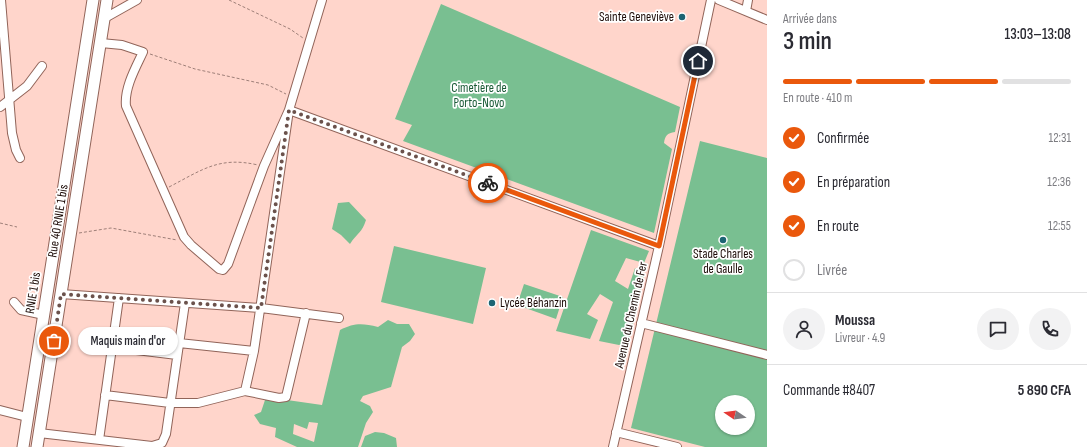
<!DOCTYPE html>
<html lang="fr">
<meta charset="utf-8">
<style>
body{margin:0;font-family:"Sofia Sans Condensed",sans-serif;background:#f2f2f3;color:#2b2b33;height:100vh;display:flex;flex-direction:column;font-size:15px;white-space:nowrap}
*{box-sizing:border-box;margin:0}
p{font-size:13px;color:#7c7c81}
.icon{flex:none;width:22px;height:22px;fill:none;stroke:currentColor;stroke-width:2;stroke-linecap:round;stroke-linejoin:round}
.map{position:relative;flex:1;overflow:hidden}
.panel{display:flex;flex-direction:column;background:#fff;width:320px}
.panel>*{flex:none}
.needle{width:26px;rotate:283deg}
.buttons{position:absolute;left:715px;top:395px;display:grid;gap:8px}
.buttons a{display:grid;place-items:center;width:40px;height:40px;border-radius:50%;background:#fff;box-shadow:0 1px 3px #0004;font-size:20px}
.pin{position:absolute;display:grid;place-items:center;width:34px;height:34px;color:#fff;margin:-17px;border:2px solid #fff;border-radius:50%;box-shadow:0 1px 4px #0007}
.courier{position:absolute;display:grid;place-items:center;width:40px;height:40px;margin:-20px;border:3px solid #ea580c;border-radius:50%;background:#fff;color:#222;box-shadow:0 1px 5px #0007}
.bubble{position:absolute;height:28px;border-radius:14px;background:#fff;box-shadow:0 1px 3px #0004;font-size:13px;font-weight:600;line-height:28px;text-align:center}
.overview em{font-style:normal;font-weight:600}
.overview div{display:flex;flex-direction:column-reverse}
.overview{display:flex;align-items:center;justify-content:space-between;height:68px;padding:0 16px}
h1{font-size:26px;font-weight:600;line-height:30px}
.bar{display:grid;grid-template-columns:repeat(4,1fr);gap:6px 4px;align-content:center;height:48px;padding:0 16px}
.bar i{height:5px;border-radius:3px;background:#e1e1e2}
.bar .active{background:#ea580c}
.bar p{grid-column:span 4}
.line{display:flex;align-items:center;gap:10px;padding:0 16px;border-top:1px solid #e1e1e2}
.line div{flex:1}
.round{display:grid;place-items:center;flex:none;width:42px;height:42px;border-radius:21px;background:#f2f2f3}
ol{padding:0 16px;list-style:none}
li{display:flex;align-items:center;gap:12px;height:44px}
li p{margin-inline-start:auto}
li .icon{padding:4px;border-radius:50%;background:#ea580c;color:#fff;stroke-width:4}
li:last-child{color:#7c7c81}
li i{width:22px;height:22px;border:2px solid #e1e1e2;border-radius:50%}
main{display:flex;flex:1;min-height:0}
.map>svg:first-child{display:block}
.green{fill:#79bf91;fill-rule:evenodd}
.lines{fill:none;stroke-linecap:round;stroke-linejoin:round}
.minor-casing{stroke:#916459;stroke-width:10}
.major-casing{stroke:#916459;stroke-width:13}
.path{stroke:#9e7f78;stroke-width:1;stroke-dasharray:3 2;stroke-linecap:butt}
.minor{stroke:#fff;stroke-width:8}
.major{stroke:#fff;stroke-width:11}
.done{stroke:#6b524c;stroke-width:4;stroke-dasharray:0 7.2}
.route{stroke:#ea580c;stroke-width:5}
.poi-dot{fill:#1c6473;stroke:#fff;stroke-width:1.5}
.labels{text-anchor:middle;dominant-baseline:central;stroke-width:3.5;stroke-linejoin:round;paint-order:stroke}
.poi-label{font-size:13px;fill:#1c0b07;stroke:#fff;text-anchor:end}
.park-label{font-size:13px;fill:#185935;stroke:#fff}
.street-label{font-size:13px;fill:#1c0b07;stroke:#fff}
</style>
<main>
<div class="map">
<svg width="767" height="447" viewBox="0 0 767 447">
<rect width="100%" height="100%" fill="#ffd5cb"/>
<path class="green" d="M 441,4 L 680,107 L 675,132 C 667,133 665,136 664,143 L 672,149 L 654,233 L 403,141 L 412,125 L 395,119 Z
M 700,141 L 767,158 L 767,447 L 705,447 L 631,428 ZM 722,402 L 748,402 L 748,428 L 722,428 Z
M 349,202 L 366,220 C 362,233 357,233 350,244 L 341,235 L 332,229 L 338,203 Z
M 591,230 L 649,251 L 644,263 L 626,258 L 615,281 L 628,289 L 635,268 L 644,276 L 629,341 L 619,345 L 599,341 L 613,302 L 600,294 L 587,314 L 598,320 L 590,339 L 556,331 Z
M 394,246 L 486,268 L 473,324 L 381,302 Z
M 524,284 L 563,297 L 556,319 L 517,305 Z
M 388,320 L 397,324 L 409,324 L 415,334 L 410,341 L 402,347 L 391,387 L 363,396 L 360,401 L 370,406 L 373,412 L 366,423 L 358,447 L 297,447 L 275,437 L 276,428 L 260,424 L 254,415 L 261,412 L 266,397 L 322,405 L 340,330 C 354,323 362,323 378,327 ZM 309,422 L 318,423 L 314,442 L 293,434 L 294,424 L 307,429 Z
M 375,432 L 384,433 L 396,438 L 397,447 L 361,447 L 365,436 Z"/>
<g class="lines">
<defs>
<path id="minor" d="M 1,0 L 12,133 L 16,150 L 20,158
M 719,0 L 767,20
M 746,11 L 748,0
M 105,18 L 137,0
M 101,43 L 122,45 L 143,52 C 136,67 124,88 126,106 L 184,237 L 191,245 L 219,269 L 223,270 L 228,264 L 264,166 L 289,110
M 0,107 L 27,86 L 42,66
M 289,110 L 659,246
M 61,294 L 261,308 L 339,318
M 14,302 L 21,310 L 44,315
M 641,323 L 767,355
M 179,343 L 254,351
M 112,347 L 177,355
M 245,391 L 254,351 L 289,110 L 322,0
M 105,395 L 170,403 L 198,403 L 245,391 L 279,398 L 286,397 L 306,313
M 0,410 L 27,417
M 616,432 L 677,447
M 39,433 L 152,446 L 162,443 L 166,434 L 185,303
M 99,440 L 119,298
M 613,447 L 659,246 L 711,0"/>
<path id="major" d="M 23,447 L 93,0
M 37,447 L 107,0"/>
</defs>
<use href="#minor" class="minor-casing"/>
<use href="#major" class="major-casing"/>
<path class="path" d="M 229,0 L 290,29 L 303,38
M 150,54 L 195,69 L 268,85 L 286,94
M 169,187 C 202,170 219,156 258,165
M 0,223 L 17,227
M 79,233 L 111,228 L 177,240"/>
<use href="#minor" class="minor"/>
<use href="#major" class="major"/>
</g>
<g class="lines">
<path class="done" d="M 54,341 L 61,294 L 261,308 L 289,110 L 488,183"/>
<path class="route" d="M 488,183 L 659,246 L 698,61"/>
</g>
<g class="poi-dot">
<circle cx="682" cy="17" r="4"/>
<circle cx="723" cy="240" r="4"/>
<circle cx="492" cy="303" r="4"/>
</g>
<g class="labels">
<g class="poi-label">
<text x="674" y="17">Sainte Geneviève</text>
<text x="723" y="254" text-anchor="middle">Stade Charles<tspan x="723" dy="15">de Gaulle</tspan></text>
<text x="500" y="303" text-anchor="start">Lycée Béhanzin</text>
</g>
<g class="park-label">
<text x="479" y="88">Cimetière de<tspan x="479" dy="15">Porto-Novo</tspan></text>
</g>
<g class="street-label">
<text transform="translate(58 221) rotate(-81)">Rue 40 RNIE 1 bis</text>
<text transform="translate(33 293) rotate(-81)">RNIE 1 bis</text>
<text transform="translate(631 315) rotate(-77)">Avenue du Chemin de Fer</text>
</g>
</g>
</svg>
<div class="buttons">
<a><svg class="needle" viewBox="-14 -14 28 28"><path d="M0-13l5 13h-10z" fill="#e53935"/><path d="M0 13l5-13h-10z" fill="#7c7c81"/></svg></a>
</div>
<div class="pin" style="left:54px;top:341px;background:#ea580c"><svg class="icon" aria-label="bag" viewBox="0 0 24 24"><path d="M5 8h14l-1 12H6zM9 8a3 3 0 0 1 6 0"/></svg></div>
<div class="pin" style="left:698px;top:61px;background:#1f2937"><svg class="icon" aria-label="home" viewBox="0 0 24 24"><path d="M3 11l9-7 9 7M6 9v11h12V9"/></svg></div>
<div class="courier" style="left:488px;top:183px"><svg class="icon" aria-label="bike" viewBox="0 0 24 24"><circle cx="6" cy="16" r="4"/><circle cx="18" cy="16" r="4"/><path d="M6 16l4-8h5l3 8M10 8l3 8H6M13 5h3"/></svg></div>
<div class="bubble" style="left:78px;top:327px;width:100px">Maquis main d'or</div>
</div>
<section class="panel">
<div class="overview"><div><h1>3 min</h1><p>Arrivée dans</p></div><em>13:03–13:08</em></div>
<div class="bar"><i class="active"></i><i class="active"></i><i class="active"></i><i></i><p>En route · 410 m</p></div>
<ol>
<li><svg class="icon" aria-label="check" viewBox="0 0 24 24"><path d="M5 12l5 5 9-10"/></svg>Confirmée<p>12:31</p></li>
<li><svg class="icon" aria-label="check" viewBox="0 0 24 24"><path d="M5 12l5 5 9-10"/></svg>En préparation<p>12:36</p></li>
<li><svg class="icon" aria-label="check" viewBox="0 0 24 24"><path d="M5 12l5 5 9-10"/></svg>En route<p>12:55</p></li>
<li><i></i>Livrée</li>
</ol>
<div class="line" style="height:72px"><a class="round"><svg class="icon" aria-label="person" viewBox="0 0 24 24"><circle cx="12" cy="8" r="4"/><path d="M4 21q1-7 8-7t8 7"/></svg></a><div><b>Moussa</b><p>Livreur · 4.9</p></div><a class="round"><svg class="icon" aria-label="chat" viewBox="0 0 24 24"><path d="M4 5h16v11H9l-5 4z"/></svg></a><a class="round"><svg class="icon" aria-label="phone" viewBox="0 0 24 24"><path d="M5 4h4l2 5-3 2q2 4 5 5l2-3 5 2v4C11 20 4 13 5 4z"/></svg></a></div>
<div class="line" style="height:52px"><div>Commande #8407</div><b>5 890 CFA</b></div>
</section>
</main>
